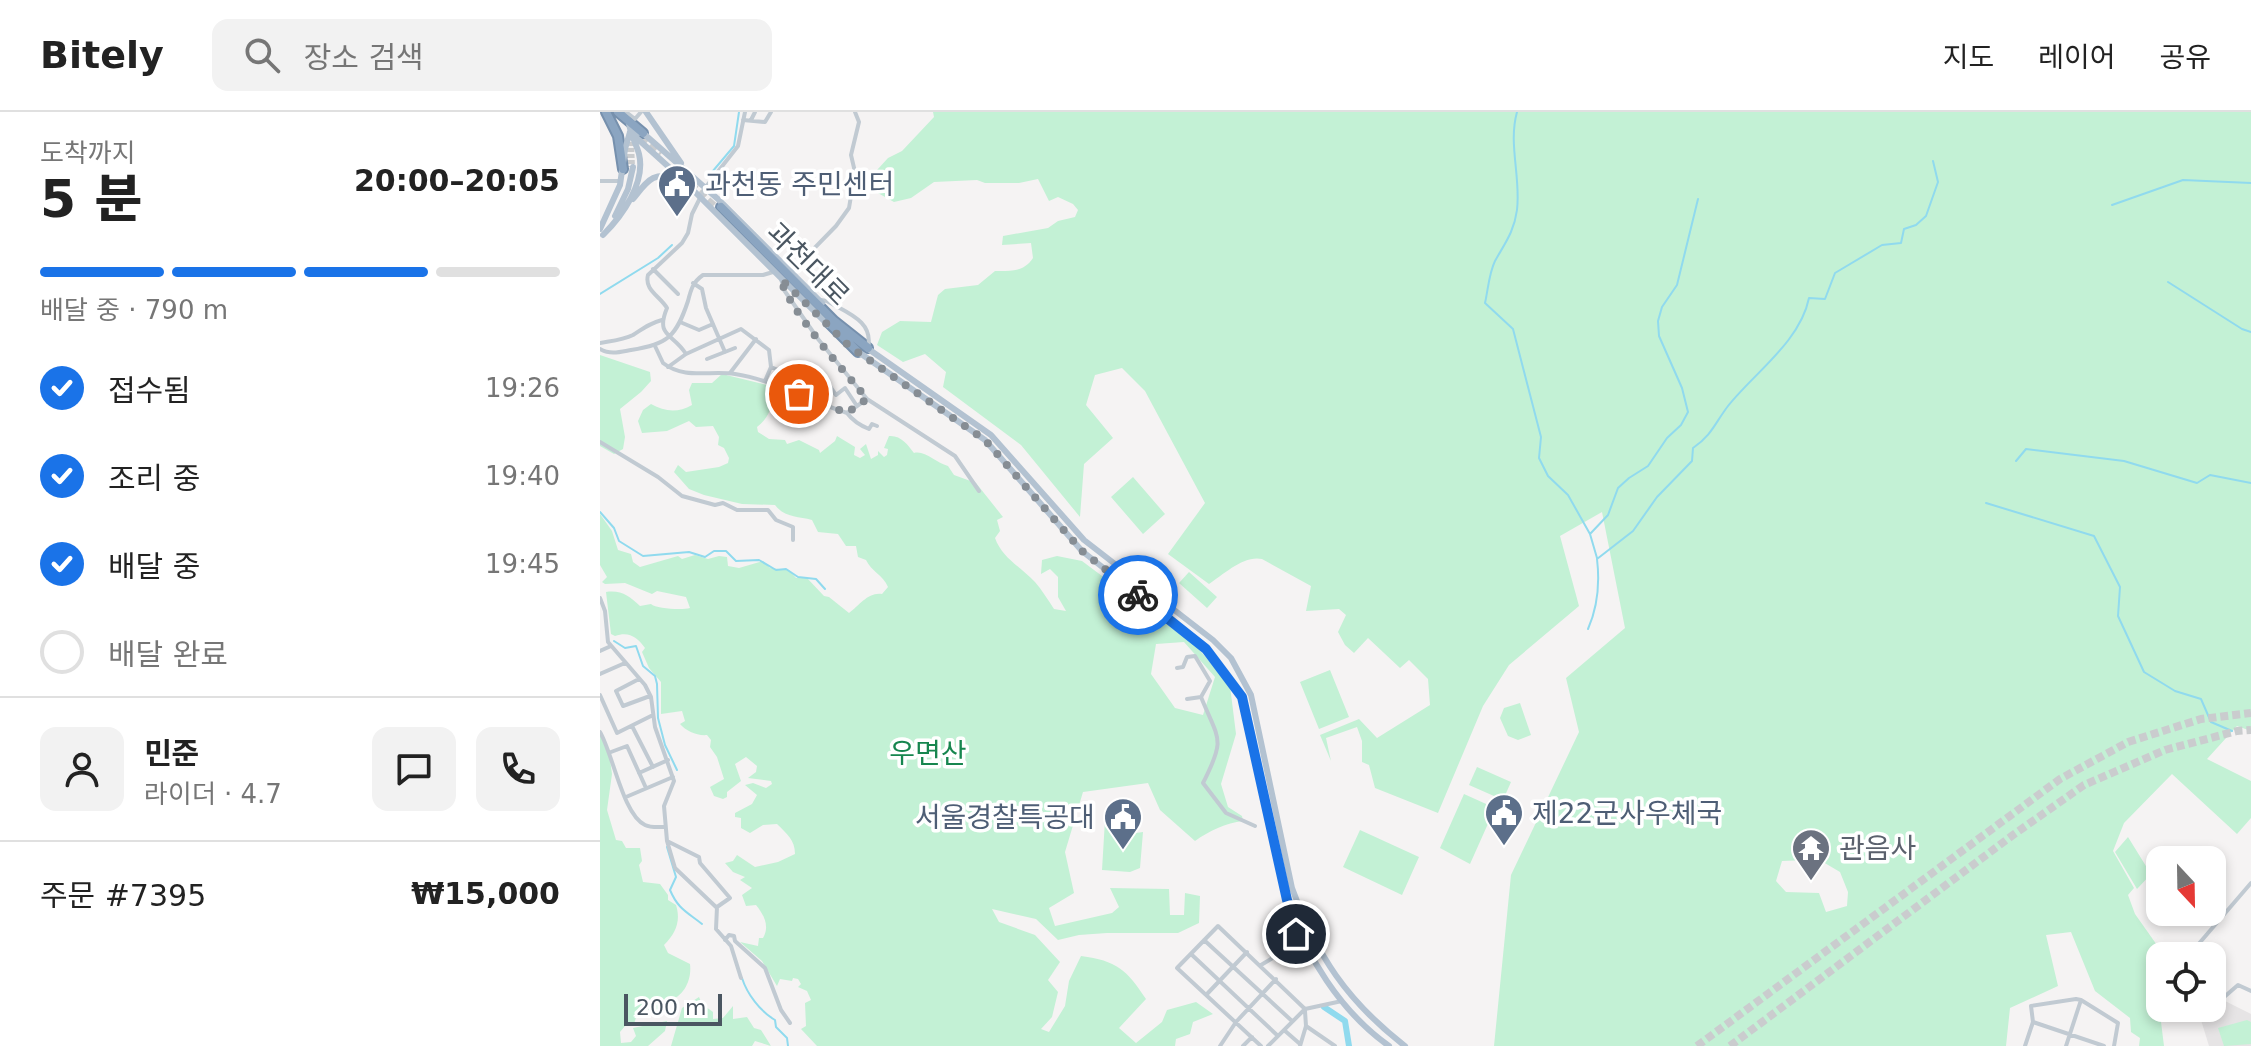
<!DOCTYPE html>
<html lang="ko">
<meta charset="utf-8">
<style>
body{margin:0;font-family:"DejaVu Sans","Noto Sans KR",sans-serif;background:#f2f2f2;color:#222;height:100vh;display:flex;flex-direction:column;font-size:30px;white-space:nowrap}
*{box-sizing:border-box;margin:0}
p{font-size:26px;color:#767676}
.icon{flex:none;width:44px;height:44px;fill:none;stroke:currentColor;stroke-width:2;stroke-linecap:round;stroke-linejoin:round}
.map{position:relative;flex:1;overflow:hidden}
.panel{display:flex;flex-direction:column;background:#fff;width:600px}
.panel>*{flex:none}
.needle{width:52px;rotate:158deg}
.buttons{position:absolute;left:1546px;top:734px;display:grid;gap:16px}
.buttons a{display:grid;place-items:center;width:80px;height:80px;border-radius:16px;background:#fff;box-shadow:0 4px 12px #0003;font-size:40px}
.scale{position:absolute;left:24px;bottom:20px;width:98px;box-sizing:border-box;padding-left:8px;border:4px solid #4a5661;border-top:0;font-size:22px;line-height:28px;white-space:nowrap;color:#4a5661;-webkit-text-stroke:6px #fff;paint-order:stroke}
.pin{position:absolute;display:grid;place-items:center;width:68px;height:68px;color:#fff;margin:-34px;border:4px solid #fff;border-radius:50%;box-shadow:0 2px 8px #0007}
.courier{position:absolute;display:grid;place-items:center;width:80px;height:80px;margin:-40px;border:6px solid #1a73e8;border-radius:50%;background:#fff;color:#222;box-shadow:0 2px 10px #0007}
.head em{font-style:normal;font-weight:800}
.head div{display:flex;flex-direction:column-reverse}
.head{display:flex;align-items:center;justify-content:space-between;height:136px;padding:0 40px}
h1{font-size:52px;font-weight:800;line-height:60px}
.bar{display:grid;grid-template-columns:repeat(4,1fr);gap:12px 8px;align-content:center;height:96px;padding:0 40px}
.bar i{height:10px;border-radius:6px;background:#e0e0e0}
.bar .current{background:#1a73e8}
.bar p{grid-column:span 4}
.line{display:flex;align-items:center;gap:20px;padding:0 40px;border-top:2px solid #e0e0e0}
.line div{flex:1}
.round{display:grid;place-items:center;flex:none;width:84px;height:84px;border-radius:16px;background:#f2f2f2}
ol{padding:0 40px;list-style:none}
li{display:flex;align-items:center;gap:24px;height:88px}
li p{margin-inline-start:auto}
li .icon{padding:8px;border-radius:50%;background:#1a73e8;color:#fff;stroke-width:4}
li:last-child{color:#767676}
li i{width:44px;height:44px;border:4px solid #e0e0e0;border-radius:50%}
header{display:flex;align-items:center;gap:48px;box-sizing:border-box;height:112px;padding:0 40px;background:#fff;border-bottom:2px solid #e0e0e0}
header strong{font-size:38px}
nav{display:flex;gap:44px;margin-inline-start:auto;font-size:28px}
.search{width:560px;height:72px;background:#f2f2f2;display:flex;align-items:center;gap:20px;box-sizing:border-box;padding:0 28px;border-radius:16px;color:#767676;font-size:30px}
main{display:flex;flex:1;min-height:0}
.map>svg:first-child{display:block}
.education{fill:#e6e4e5}
.green{fill:#c3f1d5;fill-rule:evenodd}
.lines{fill:none;stroke-linecap:round;stroke-linejoin:round}
.stream{stroke:#90daee;stroke-width:2}
.river{stroke:#90daee;stroke-width:6}
.minor-tunnel{stroke:#caccce;stroke-width:4;stroke-dasharray:4 2;stroke-linecap:butt}
.highway-tunnel{stroke:#caccce;stroke-width:8;stroke-dasharray:8 4;stroke-linecap:butt}
.highway-casing{stroke:#7690ad;stroke-width:12}
.minor{stroke:#c1cad2;stroke-width:4}
.major{stroke:#b3c2d1;stroke-width:6}
.highway{stroke:#8ba5c1;stroke-width:8}
.done{stroke:#868d94;stroke-width:8;stroke-dasharray:0 14.4}
.route{stroke:#1a73e8;stroke-width:10}
.labels{text-anchor:middle;dominant-baseline:central;stroke-width:7;stroke-linejoin:round;paint-order:stroke}
.service-label{font-size:28px;fill:#4e5e75;stroke:#fff;text-anchor:start}
.street-label{font-size:28px;fill:#4a5661;stroke:#fff}
.park-label{font-size:28px;fill:#17864f;stroke:#fff}
.worship-label{font-size:28px;fill:#5b616d;stroke:#fff;text-anchor:start}
</style>
<header>
<strong>Bitely</strong>
<div class="search"><svg class="icon" aria-label="search" viewBox="0 0 24 24"><circle cx="10" cy="10" r="6"/><path d="M15 15l6 6"/></svg>장소 검색</div>
<nav><a>지도</a><a>레이어</a><a>공유</a></nav>
</header>
<main>
<section class="panel">
<div class="head"><div><h1>5 분</h1><p>도착까지</p></div><em>20:00–20:05</em></div>
<div class="bar"><i class="current"></i><i class="current"></i><i class="current"></i><i></i><p>배달 중 · 790 m</p></div>
<ol>
<li><svg class="icon" aria-label="check" viewBox="0 0 24 24"><path d="M5 12l5 5 9-10"/></svg>접수됨<p>19:26</p></li>
<li><svg class="icon" aria-label="check" viewBox="0 0 24 24"><path d="M5 12l5 5 9-10"/></svg>조리 중<p>19:40</p></li>
<li><svg class="icon" aria-label="check" viewBox="0 0 24 24"><path d="M5 12l5 5 9-10"/></svg>배달 중<p>19:45</p></li>
<li><i></i>배달 완료</li>
</ol>
<div class="line" style="height:144px"><a class="round"><svg class="icon" aria-label="person" viewBox="0 0 24 24"><circle cx="12" cy="8" r="4"/><path d="M4 21q1-7 8-7t8 7"/></svg></a><div><b>민준</b><p>라이더 · 4.7</p></div><a class="round"><svg class="icon" aria-label="chat" viewBox="0 0 24 24"><path d="M4 5h16v11H9l-5 4z"/></svg></a><a class="round"><svg class="icon" aria-label="phone" viewBox="0 0 24 24"><path d="M5 4h4l2 5-3 2q2 4 5 5l2-3 5 2v4C11 20 4 13 5 4z"/></svg></a></div>
<div class="line" style="height:104px"><div>주문 #7395</div><b>₩15,000</b></div>
</section>
<div class="map">
<svg width="1651" height="934" viewBox="0 0 1651 934">
<rect width="100%" height="100%" fill="#f5f3f3"/>
<path class="education" d="M 1625,889 L 1651,902 L 1651,934 L 1609,934 L 1601,908 Z"/>
<path class="green" d="M 333,0 L 1651,0 L 1651,619 L 1637,614 L 1607,647 L 1651,669 L 1651,706 L 1637,722 L 1572,662 L 1524,711 L 1513,739 L 1534,776 L 1528,783 L 1535,802 L 1564,843 L 1547,858 L 1560,886 L 1560,896 L 1565,898 L 1561,910 L 1564,934 L 1539,934 L 1540,926 L 1531,920 L 1530,906 L 1495,879 L 1471,820 L 1446,823 L 1458,874 L 1410,896 L 1406,934 L 894,934 L 911,763 L 979,620 L 966,566 L 1025,516 L 1002,400 L 960,424 L 979,494 L 909,553 L 883,594 L 838,701 L 775,676 L 769,653 L 762,650 L 762,629 L 757,615 L 726,626 L 731,649 L 720,623 L 759,607 L 777,626 L 830,593 L 828,567 L 809,548 L 800,556 L 768,526 L 754,541 L 745,533 L 738,520 L 746,503 L 739,497 L 706,499 L 711,474 L 662,447 C 644,443 624,462 609,472 L 568,442 L 605,391 L 545,279 L 522,256 L 495,263 L 486,293 L 513,326 L 484,352 L 480,405 L 421,333 L 343,275 L 346,260 L 325,242 L 303,250 L 277,233 L 282,220 L 300,209 L 331,210 L 338,183 L 345,177 L 378,173 L 395,159 C 411,159 424,160 433,146 L 431,131 L 402,133 L 403,124 L 448,116 L 458,109 L 475,105 L 478,98 L 473,92 L 458,85 L 449,89 L 438,67 L 419,71 L 385,71 L 377,68 L 334,70 L 311,86 L 294,90 L 269,76 L 267,69 L 288,46 L 302,39 L 334,5 ZM 1208,748 L 1223,750 L 1240,760 L 1248,780 L 1247,794 L 1226,800 L 1219,781 L 1186,780 L 1176,769 L 1182,749 Z
M 0,243 L 50,260 L 51,269 L 41,280 L 20,297 L 25,325 L 23,337 L 14,342 L 0,334 Z
M 122,262 L 171,274 C 174,290 171,304 157,315 L 158,320 L 169,327 L 185,328 L 187,332 L 199,328 L 219,338 L 220,341 L 235,329 L 237,324 L 255,335 L 254,343 L 260,346 L 265,343 L 260,337 L 266,332 L 271,347 L 278,343 L 278,339 L 284,345 L 287,343 L 288,337 L 284,336 L 289,324 C 301,323 308,333 314,341 C 325,338 336,351 348,354 L 354,363 L 376,371 L 403,405 L 397,408 L 400,419 L 395,426 C 402,446 421,455 435,470 C 442,478 448,488 454,497 L 466,499 L 458,485 L 458,465 L 450,457 L 441,462 L 442,448 L 457,444 L 482,449 L 597,535 L 630,574 L 636,622 L 621,672 L 628,695 L 642,704 L 643,709 C 626,711 609,719 595,729 L 560,698 L 548,671 L 483,680 L 465,740 L 474,781 L 449,796 L 455,814 L 512,801 L 519,795 L 510,776 L 569,777 L 570,803 L 584,803 L 585,781 L 600,784 L 599,811 L 578,821 L 507,821 L 479,823 L 458,828 L 436,807 L 392,797 L 399,810 L 435,823 L 460,850 L 448,868 L 458,880 L 452,905 L 441,917 L 449,920 L 465,894 L 469,869 L 481,844 C 517,849 526,857 546,887 L 519,916 L 536,931 L 562,910 L 567,898 L 596,890 L 613,902 L 593,910 L 590,922 L 576,927 L 575,934 L 217,934 L 201,917 L 206,914 L 205,891 L 211,888 L 207,879 L 198,875 L 201,872 L 198,867 L 193,866 L 192,869 L 180,867 L 177,874 L 162,849 L 140,830 L 158,834 L 159,826 L 163,826 C 170,814 164,803 156,793 L 146,794 L 142,783 L 152,776 L 140,768 L 145,765 L 133,760 L 125,751 L 133,749 L 137,743 L 155,755 L 178,750 L 195,742 C 195,728 187,722 177,712 L 163,713 L 150,721 L 141,716 L 141,706 L 135,705 L 135,701 L 152,692 L 157,683 L 145,673 L 153,671 L 166,676 L 172,672 L 171,669 L 148,666 L 156,660 L 157,654 L 146,645 L 135,652 L 141,669 L 127,680 L 127,685 L 123,687 L 114,684 L 110,675 L 124,667 L 117,645 L 110,635 L 111,628 L 107,623 C 97,624 86,619 80,612 L 85,609 L 82,599 L 61,602 L 61,570 L 49,556 L 42,540 L 45,536 C 37,525 29,519 15,524 L 11,522 L 6,480 C 22,478 29,484 40,494 L 51,492 C 56,497 83,498 90,496 L 86,485 L 57,479 L 52,482 L 25,471 L 5,472 L 2,470 L 7,465 L 0,453 L 0,402 L 12,419 L 18,438 L 31,442 L 33,450 L 40,455 L 78,444 L 82,447 L 95,443 L 108,447 L 119,444 L 127,445 L 128,454 L 139,456 L 163,449 L 170,456 L 189,458 L 196,466 L 207,466 L 224,484 L 229,485 L 249,501 C 260,493 268,480 282,482 L 288,475 C 283,463 271,459 266,448 L 258,445 L 256,434 L 246,434 L 238,422 L 218,420 L 212,408 C 198,404 185,406 175,393 L 142,392 L 104,383 L 89,377 L 74,360 L 78,353 L 86,360 L 119,355 L 128,351 L 129,346 L 124,336 L 118,333 L 119,325 L 113,314 L 96,315 L 89,309 L 67,319 L 42,321 L 38,309 L 43,298 L 51,292 C 65,300 78,301 92,293 L 89,278 L 92,271 L 112,271 ZM 584,530 L 615,565 L 603,603 L 575,596 L 551,562 L 556,532 Z
M 533,365 L 565,402 L 543,422 L 511,385 Z
M 589,460 L 617,485 L 607,496 L 579,471 Z
M 730,558 L 749,605 L 719,617 L 700,570 Z
M 920,591 L 931,623 L 918,628 L 908,624 L 900,606 L 904,596 Z
M 0,622 L 10,647 L 12,662 L 7,698 L 16,728 L 22,729 L 26,736 L 40,736 L 42,749 L 39,753 L 43,770 L 60,772 L 68,783 L 68,788 L 76,793 C 81,809 76,821 64,833 L 68,841 L 90,852 C 92,868 84,885 68,889 L 68,898 L 64,902 L 39,896 L 34,912 L 25,914 L 20,920 L 21,931 L 31,930 L 36,924 L 33,916 L 67,909 L 65,919 L 48,934 L 0,934 Z
M 877,655 L 911,670 L 903,688 L 869,673 Z
M 864,682 L 895,696 L 870,752 L 840,736 Z
M 505,708 L 535,709 L 536,721 L 543,720 L 540,756 L 530,760 L 502,758 Z
M 760,718 L 819,745 L 802,783 L 743,755 Z
M 1528,725 L 1549,759 L 1553,760 L 1537,777 L 1515,740 Z
M 99,885 L 102,892 L 113,900 L 113,907 L 123,906 L 133,894 L 133,907 L 147,905 L 154,916 L 161,918 L 171,934 L 155,929 L 152,934 L 71,934 L 82,896 Z
M 1647,908 L 1651,910 L 1651,932 L 1624,934 L 1618,916 Z"/>
<g class="lines">
<path class="stream" d="M 917,0 C 908,32 921,65 917,98 C 914,120 905,131 895,149 C 889,161 888,178 885,191 L 913,217 L 941,325 L 939,346 L 948,364 L 968,383 L 990,422 L 997,446
M 107,66 L 134,34 L 139,0
M 1512,93 L 1583,68 L 1651,71
M 1568,170 L 1642,217 L 1651,220
M 0,182 L 58,146 L 72,133
M 1416,349 L 1426,337 L 1524,349 L 1597,371 L 1610,363 L 1651,371
M 1386,391 L 1494,424 L 1520,475 L 1518,504 L 1544,560 L 1575,579 L 1601,587 L 1611,610 L 1632,619
M 0,400 L 14,416 L 19,429 L 43,444 L 89,440 L 105,445 L 114,439 L 126,439 L 136,449 L 159,448 L 176,458 L 186,457 L 198,465 L 216,467 L 225,477
M 990,422 L 1008,403 L 1018,376 L 1029,366 L 1048,354 L 1067,326 L 1081,313 L 1088,300 L 1082,276 L 1059,224 L 1058,209 L 1062,195 L 1077,173 L 1098,87
M 988,517 C 998,494 1000,472 997,447 L 1033,419 L 1057,385 L 1092,349 L 1093,336 C 1112,323 1115,311 1128,294 C 1154,261 1200,230 1209,186 L 1225,187 L 1235,161 L 1282,133 L 1301,131 L 1304,117 L 1316,113 L 1326,104 L 1338,70 L 1333,49
M 14,529 L 25,536 L 36,534 L 43,554 L 55,564 L 57,572 L 58,606 L 65,633 L 77,658
M 67,735 L 76,765 L 70,778 C 78,797 87,800 102,812
M 142,866 C 147,882 160,899 175,908 L 176,915 L 187,926 L 188,934"/>
<path class="river" d="M 724,895 L 745,909 L 749,934"/>
<path class="minor-tunnel" d="M 29,30 L 29,55
M 32,30 L 33,55"/>
<path class="highway-tunnel" d="M 32,17 L 60,43
M 90,72 L 118,98
M 1097,934 L 1460,667 L 1528,630 L 1601,607 L 1651,601
M 1130,934 L 1413,723 L 1484,673 L 1565,638 L 1637,619 L 1651,618"/>
<defs>
<path id="highway" d="M 6,0 L 18,24 L 23,57
M 18,0 L 43,21
M 121,95 L 234,209 L 268,236
M 228,210 L 258,240"/>
</defs>
<use href="#highway" class="highway-casing"/>
<path class="minor" d="M 26,0 L 35,7 L 41,0
M 143,8 L 165,10 L 171,0
M 151,8 L 155,0
M 0,69 L 21,69
M 53,157 L 78,182
M 192,159 L 236,114 L 249,96 L 255,60 L 251,43 L 259,10 L 255,0
M 181,167 L 184,178 L 218,227 L 267,287 L 355,344 L 379,379
M 93,171 L 102,177 L 106,196 L 125,240
M 221,188 L 227,189 C 247,201 274,209 268,236
M 80,210 L 99,218 L 113,212
M 0,231 C 11,229 23,228 33,223 C 44,216 48,212 62,208
M 55,234 L 63,251 C 85,268 110,258 135,262 C 174,268 209,289 247,301 L 267,287
M 0,237 C 10,243 20,240 31,238 C 68,232 76,225 88,189 C 91,177 93,170 103,163 L 163,163 L 173,160
M 86,242 C 73,221 55,225 67,196 C 60,184 44,178 48,163 L 82,131 L 88,121 L 92,102 L 105,76 L 138,34 L 145,0
M 107,247 L 135,236
M 68,255 L 86,242 L 141,217 L 169,238 L 171,255 L 165,269
M 171,255 L 204,269
M 130,261 L 156,227
M 199,282 L 204,269 L 224,266 L 236,283 L 245,276 L 257,294
M 247,301 C 253,309 259,313 269,317 L 272,312 L 277,314
M 0,330 L 58,365 L 82,384 L 115,393 L 123,391 L 137,398 L 168,398 L 176,408 L 193,415 L 193,428
M 0,486 L 5,499 L 8,530 L 45,573 L 51,585 L 55,615 L 74,669 L 64,694 L 67,729 L 99,745 L 100,751 L 130,786 L 117,795 L 116,817 L 131,834 L 141,866
M 0,539 L 11,534
M 577,556 L 583,555 L 587,545 L 595,544 L 610,569 L 601,585 C 619,629 626,626 603,671 L 626,701 L 655,714
M 0,562 L 25,551
M 39,567 L 16,579 L 23,594 L 50,584
M 0,583 L 17,621 L 53,603
M 587,587 L 601,585
M 32,614 L 53,655
M 0,620 C 13,642 23,703 45,713 C 51,716 58,715 65,715
M 11,640 L 27,634 L 46,676
M 39,661 L 68,648
M 26,685 L 73,665
M 67,729 L 75,756 L 116,795
M 125,828 L 129,823 L 134,824 L 135,829 L 165,856 L 181,898 L 190,911
M 604,828 L 692,909
M 591,842 L 678,924
M 1590,842 L 1651,771
M 661,853 L 671,847 L 699,819
M 607,882 L 647,840
M 1623,886 L 1638,873 L 1651,879
M 1433,910 L 1504,934
M 706,914 L 735,934
M 684,918 L 700,932
M 620,934 L 636,910 L 676,867
M 643,934 L 652,925
M 661,934 L 577,856 L 618,814 L 705,897
M 668,934 L 705,897 L 742,889
M 700,934 L 706,914 L 705,899
M 1425,934 L 1433,910 L 1431,894 L 1476,887 L 1481,888 L 1518,911 L 1514,934
M 1466,934 L 1481,888"/>
<path class="major" d="M 46,0 L 81,51
M 30,20 L 43,21 L 119,88 L 222,191
M 30,20 L 81,66 L 228,213
M 33,87 C 49,67 52,60 79,66
M 15,104 L 28,77 L 33,55
M 0,117 L 20,73 L 25,37 L 30,20
M 3,123 C 22,104 46,71 39,42 C 36,31 30,22 29,11
M 267,236 L 391,323 L 484,428 L 613,528 L 631,546 L 651,583 L 692,776 C 717,844 747,889 805,934
M 257,239 L 385,328 L 482,439 L 606,537 L 642,585 L 687,788 C 706,844 740,899 789,934"/>
<use href="#highway" class="highway"/>
</g>
<g class="lines">
<path class="done" d="M 199,282 L 247,301 L 267,287 C 246,261 187,196 181,167 L 249,234 L 385,328 L 482,439 L 538,483"/>
<path class="route" d="M 538,483 L 606,537 L 642,585 L 687,788 L 699,819 L 696,822"/>
</g>
<defs>
<symbol id="civic-pin" viewBox="-11 -11 22 30"><path d="M0 17L-7.5 6A9.5 9.5 0 1 1 7.5 6Z" fill="#5c6f8a" stroke="#fff"/><path d="M-.6-6.5H3V-4.5H.6V-3L4-1V1h2V6H-6V1h2V-1L-.6-3ZM-1.2 2.5V6h2.4V2.5Z" fill="#fff"/></symbol>
<symbol id="temple-pin" viewBox="-11 -11 22 30"><path d="M0 17L-7.5 6A9.5 9.5 0 1 1 7.5 6Z" fill="#6b7280" stroke="#fff"/><path d="M0-6L5-2H3V0L6.5 2.5H4V6H1.5V3h-3V6H-4V2.5H-6.5L-3 0V-2H-5Z" fill="#fff"/></symbol>
</defs>
<g fill-rule="evenodd">
<use href="#civic-pin" x="55" y="50" width="44" height="60"/>
<use href="#civic-pin" x="882" y="679" width="44" height="60"/>
<use href="#civic-pin" x="501" y="683" width="44" height="60"/>
<use href="#temple-pin" x="1189" y="714" width="44" height="60"/>
</g>
<g class="labels">
<g class="service-label">
<text x="105" y="72">과천동 주민센터</text>
<text x="932" y="701">제22군사우체국</text>
<text x="495" y="705" text-anchor="end">서울경찰특공대</text>
</g>
<g class="street-label">
<text transform="translate(208 152) rotate(45)">과천대로</text>
</g>
<g class="park-label">
<text x="328" y="641">우면산</text>
</g>
<g class="worship-label">
<text x="1239" y="736">관음사</text>
</g>
</g>
</svg>
<div class="buttons">
<a><svg class="needle" viewBox="-14 -14 28 28"><path d="M0-13l5 13h-10z" fill="#e53935"/><path d="M0 13l5-13h-10z" fill="#767676"/></svg></a>
<a><svg class="icon" aria-label="locate" viewBox="0 0 24 24"><circle cx="12" cy="12" r="6"/><path d="M12 2v4M12 18v4M2 12h4M18 12h4"/></svg></a>
</div>
<div class="scale">200 m</div>
<div class="pin" style="left:199px;top:282px;background:#ea580c"><svg class="icon" aria-label="bag" viewBox="0 0 24 24"><path d="M5 8h14l-1 12H6zM9 8a3 3 0 0 1 6 0"/></svg></div>
<div class="pin" style="left:696px;top:822px;background:#1f2937"><svg class="icon" aria-label="home" viewBox="0 0 24 24"><path d="M3 11l9-7 9 7M6 9v11h12V9"/></svg></div>
<div class="courier" style="left:538px;top:483px"><svg class="icon" aria-label="bike" viewBox="0 0 24 24"><circle cx="6" cy="16" r="4"/><circle cx="18" cy="16" r="4"/><path d="M6 16l4-8h5l3 8M10 8l3 8H6M13 5h3"/></svg></div>
</div>
</main>
